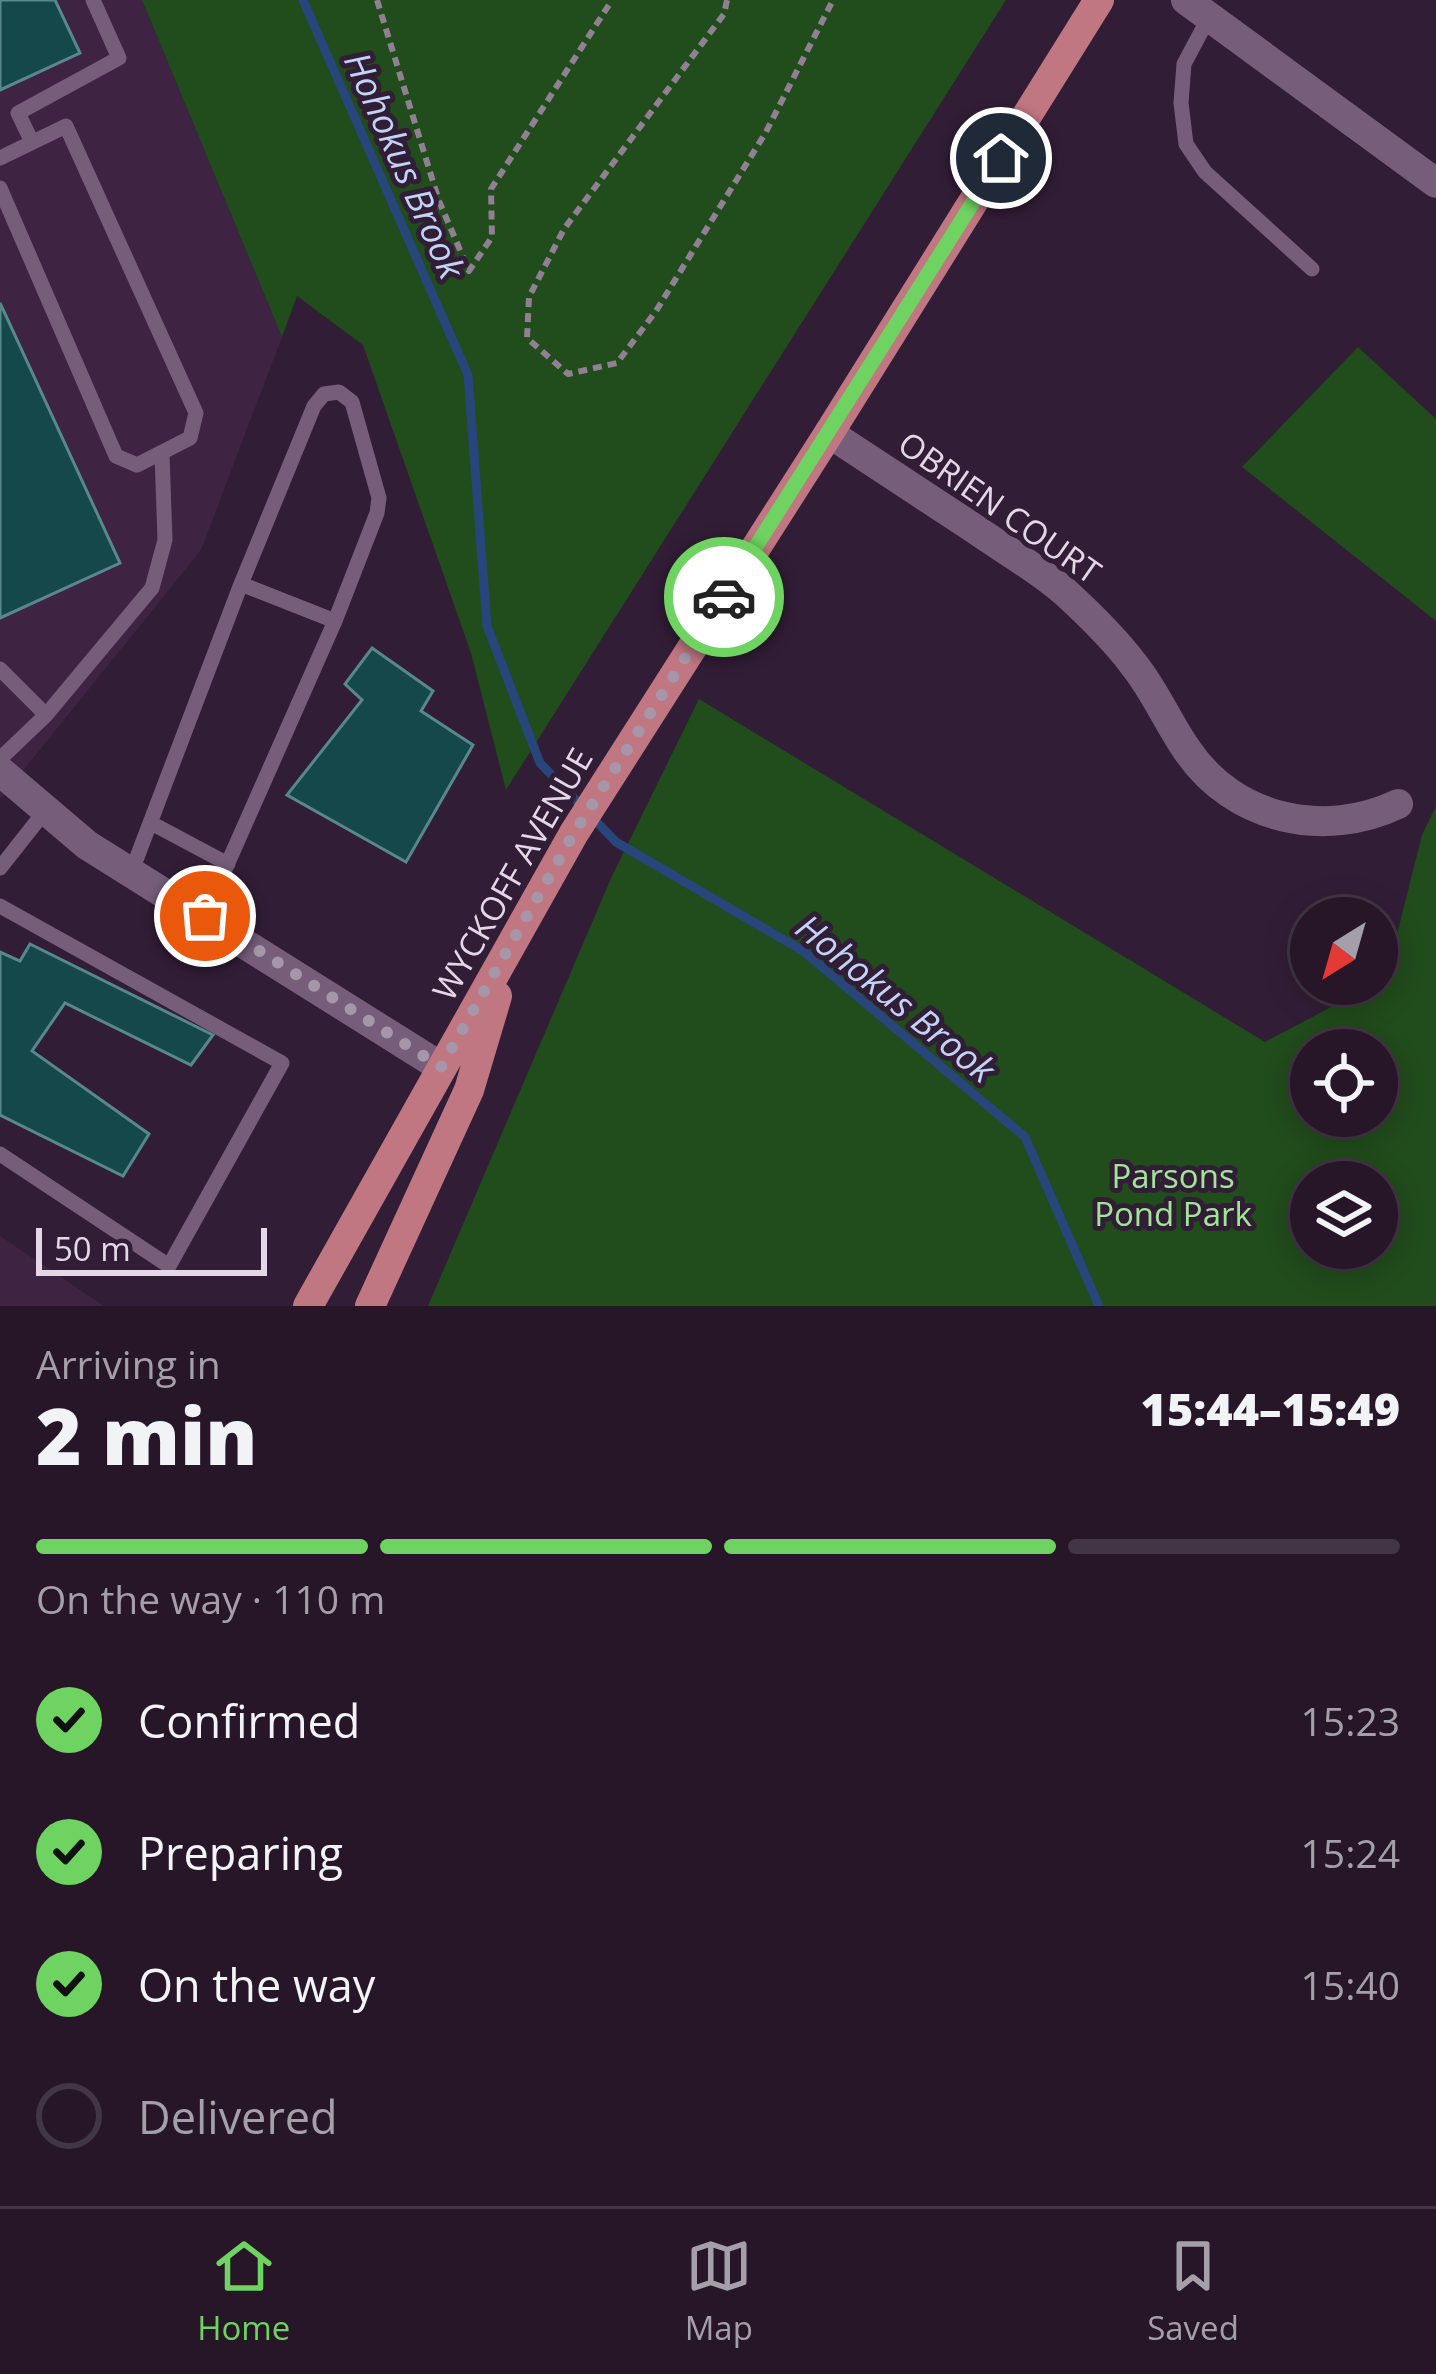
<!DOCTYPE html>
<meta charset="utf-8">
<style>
body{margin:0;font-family:"Open Sans",sans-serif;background:#2e1f30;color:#f1f3f6;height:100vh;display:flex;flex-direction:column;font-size:45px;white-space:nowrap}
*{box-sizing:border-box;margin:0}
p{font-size:39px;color:#a49fa8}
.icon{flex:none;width:66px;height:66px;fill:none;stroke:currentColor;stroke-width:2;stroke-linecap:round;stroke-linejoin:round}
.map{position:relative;height:1306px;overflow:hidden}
.details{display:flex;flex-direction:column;background:#261628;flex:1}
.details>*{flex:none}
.needle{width:78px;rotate:217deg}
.tools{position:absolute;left:1290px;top:897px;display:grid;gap:24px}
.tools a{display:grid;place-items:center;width:108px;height:108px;border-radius:50%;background:#261628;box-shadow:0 6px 30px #0003,0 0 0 3px #423545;font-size:60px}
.scale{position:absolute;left:36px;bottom:30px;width:231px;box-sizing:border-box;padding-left:12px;border:6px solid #e4d7e7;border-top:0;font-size:33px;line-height:42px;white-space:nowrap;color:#e4d7e7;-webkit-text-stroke:9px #321d36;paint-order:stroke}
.pin{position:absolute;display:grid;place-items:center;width:102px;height:102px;color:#fff;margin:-51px;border:6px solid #fff;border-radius:50%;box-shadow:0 3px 12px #0007}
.courier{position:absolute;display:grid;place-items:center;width:120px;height:120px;margin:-60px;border:9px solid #6ed360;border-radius:50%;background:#fff;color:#222;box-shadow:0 3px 15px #0007}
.summary em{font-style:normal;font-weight:800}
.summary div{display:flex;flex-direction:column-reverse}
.summary{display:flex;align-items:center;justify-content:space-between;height:204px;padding:0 36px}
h1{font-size:78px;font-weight:800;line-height:90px}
.bar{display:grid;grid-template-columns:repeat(4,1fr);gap:18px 12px;align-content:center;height:144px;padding:0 36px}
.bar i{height:15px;border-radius:9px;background:#423545}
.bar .selected{background:#6ed360}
.bar p{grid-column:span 4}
ol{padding:0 36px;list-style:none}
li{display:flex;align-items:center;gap:36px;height:132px}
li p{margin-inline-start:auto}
li .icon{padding:12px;border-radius:50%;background:#6ed360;color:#111;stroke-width:4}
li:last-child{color:#a49fa8}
li i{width:66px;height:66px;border:6px solid #423545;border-radius:50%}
.menu{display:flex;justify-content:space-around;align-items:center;height:168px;border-top:3px solid #423545;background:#261628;font-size:33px;color:#a49fa8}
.menu a{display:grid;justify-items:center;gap:6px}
.menu .selected{color:#6ed360}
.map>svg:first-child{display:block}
.built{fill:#3e2442}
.green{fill:#214c1b;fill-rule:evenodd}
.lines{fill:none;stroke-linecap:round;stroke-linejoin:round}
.stream{stroke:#28467c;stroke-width:9}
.building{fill:#15484b;stroke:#58888b;stroke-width:3}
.path{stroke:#918094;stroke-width:6;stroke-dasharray:9 6;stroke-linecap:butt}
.service{stroke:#765e7b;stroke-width:15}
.minor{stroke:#765e7b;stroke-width:30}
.primary{stroke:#c17782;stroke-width:30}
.done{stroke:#a696a9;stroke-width:12;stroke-dasharray:0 21.6}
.route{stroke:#6ed360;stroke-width:15}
.labels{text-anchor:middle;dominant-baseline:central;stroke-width:10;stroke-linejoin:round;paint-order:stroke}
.street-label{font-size:33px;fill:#e4d7e7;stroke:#321d36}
.park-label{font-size:33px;fill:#a1e697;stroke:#321d36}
.water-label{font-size:36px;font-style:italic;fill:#c1d4f5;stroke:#321d36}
</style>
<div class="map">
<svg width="1436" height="1306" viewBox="0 0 1436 1306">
<rect width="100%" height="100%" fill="#321d36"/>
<path class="built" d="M 0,0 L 142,0 L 282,337 L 201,550 L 0,799 Z
M 0,1236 L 104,1306 L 0,1306 Z"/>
<path class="green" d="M 142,0 L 1006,0 L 506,790 L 471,653 L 363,345 L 297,296 L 282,337 Z
M 1358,347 L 1436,419 L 1436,621 L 1242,467 Z
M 699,699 L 1265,1042 L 1386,978 L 1422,835 L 1436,806 L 1436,1306 L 428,1306 L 612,876 ZM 1377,1050 L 1377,1116 L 1311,1116 L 1311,1050 ZM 1377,1182 L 1377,1248 L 1311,1248 L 1311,1182 Z"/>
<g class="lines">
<path class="stream" d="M 303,0 L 468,375 L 487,626 L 540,763 L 616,842 L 803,951 L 1025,1137 L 1099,1306"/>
</g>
<path class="building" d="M 0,0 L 55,0 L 80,53 L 0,90 Z
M 0,303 L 120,563 L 0,618 Z
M 372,648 L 433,691 L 421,711 L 473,745 L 406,862 L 287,795 L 362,700 L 345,684 Z
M 30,944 L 213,1035 L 191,1065 L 65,1003 L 32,1051 L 149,1134 L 123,1176 L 0,1115 L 0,952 L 20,961 Z"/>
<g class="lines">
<path class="path" d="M 377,0 L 439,201 L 469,271 L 492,237 L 491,189 L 612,0
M 727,0 L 724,14 L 564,229 L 529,297 L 527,338 L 568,374 L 617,363 L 656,311 L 766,132 L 833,0"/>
<path class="service" d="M 1209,17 L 1184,64 L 1181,103 L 1186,144 L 1205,172 L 1312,269
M 32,142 L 18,113 L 119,58 L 93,0
M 0,158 L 66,126 L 196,413 L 190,438 L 137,465 L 116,456 L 0,188
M 241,584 L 314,406 L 324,394 L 339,392 L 352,402 L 379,498 L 377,513 L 335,621
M 0,669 L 46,715
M 0,759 L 46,715 L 152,588 L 165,540 L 162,454
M 153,824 L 228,864
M 0,868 L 45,811
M 131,873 L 241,584 L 335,621 L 204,917
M 0,906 L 282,1063 L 169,1266 L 0,1154"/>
<path class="minor" d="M 1186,0 L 1436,183
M 829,433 C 878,465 926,497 975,529 C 1005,550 1037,568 1065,592 C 1090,615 1114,638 1134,665 C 1155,691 1168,723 1187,750 C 1234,820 1325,839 1398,804
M 0,771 L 87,845 L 441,1067"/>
<path class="primary" d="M 308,1306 L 574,833 L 829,433 L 1099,0
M 370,1306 L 469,1090 L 497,996"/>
</g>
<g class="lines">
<path class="done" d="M 205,916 L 441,1067 L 574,833 L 724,597"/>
<path class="route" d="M 724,597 L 1001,158"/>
</g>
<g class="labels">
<g class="street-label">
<text transform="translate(1000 507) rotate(35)">OBRIEN COURT</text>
<text transform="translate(512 874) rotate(-60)">WYCKOFF AVENUE</text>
</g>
<g class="park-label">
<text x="1173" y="1175">Parsons<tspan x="1173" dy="38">Pond Park</tspan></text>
</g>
<g class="water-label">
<text transform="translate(405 165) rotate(66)">Hohokus Brook</text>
<text transform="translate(896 998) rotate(39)">Hohokus Brook</text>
</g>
</g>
</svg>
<div class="tools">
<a><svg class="needle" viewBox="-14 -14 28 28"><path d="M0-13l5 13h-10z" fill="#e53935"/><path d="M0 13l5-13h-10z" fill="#a49fa8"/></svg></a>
<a><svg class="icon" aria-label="locate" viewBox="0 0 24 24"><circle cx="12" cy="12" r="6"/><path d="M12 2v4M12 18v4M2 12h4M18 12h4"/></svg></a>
<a><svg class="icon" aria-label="layers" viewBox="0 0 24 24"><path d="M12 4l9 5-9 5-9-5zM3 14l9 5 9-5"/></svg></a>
</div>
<div class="scale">50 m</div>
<div class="pin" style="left:205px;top:916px;background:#ea580c"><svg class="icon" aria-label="bag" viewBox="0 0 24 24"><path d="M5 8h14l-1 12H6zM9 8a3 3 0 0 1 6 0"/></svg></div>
<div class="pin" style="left:1001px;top:158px;background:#1f2937"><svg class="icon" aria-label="home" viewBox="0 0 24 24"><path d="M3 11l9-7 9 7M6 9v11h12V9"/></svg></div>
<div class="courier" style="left:724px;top:597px"><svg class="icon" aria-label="car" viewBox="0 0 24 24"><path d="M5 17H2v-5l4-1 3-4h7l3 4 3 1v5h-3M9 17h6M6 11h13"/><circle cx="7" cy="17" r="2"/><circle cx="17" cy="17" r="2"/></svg></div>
</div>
<section class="details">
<div class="summary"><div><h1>2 min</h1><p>Arriving in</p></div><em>15:44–15:49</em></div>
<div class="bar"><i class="selected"></i><i class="selected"></i><i class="selected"></i><i></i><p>On the way · 110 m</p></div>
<ol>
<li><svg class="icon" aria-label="check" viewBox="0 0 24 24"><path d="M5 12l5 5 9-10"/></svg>Confirmed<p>15:23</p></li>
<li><svg class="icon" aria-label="check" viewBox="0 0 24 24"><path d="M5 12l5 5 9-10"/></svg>Preparing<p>15:24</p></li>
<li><svg class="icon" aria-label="check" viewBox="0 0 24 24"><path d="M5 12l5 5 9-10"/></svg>On the way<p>15:40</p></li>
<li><i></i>Delivered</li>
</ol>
</section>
<nav class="menu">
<a class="selected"><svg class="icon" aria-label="home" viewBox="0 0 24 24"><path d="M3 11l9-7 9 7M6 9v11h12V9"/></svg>Home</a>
<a><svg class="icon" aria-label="map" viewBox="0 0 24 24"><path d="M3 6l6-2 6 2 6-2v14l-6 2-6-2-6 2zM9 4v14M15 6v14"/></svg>Map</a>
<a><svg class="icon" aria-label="saved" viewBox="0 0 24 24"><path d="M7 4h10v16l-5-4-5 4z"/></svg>Saved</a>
</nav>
